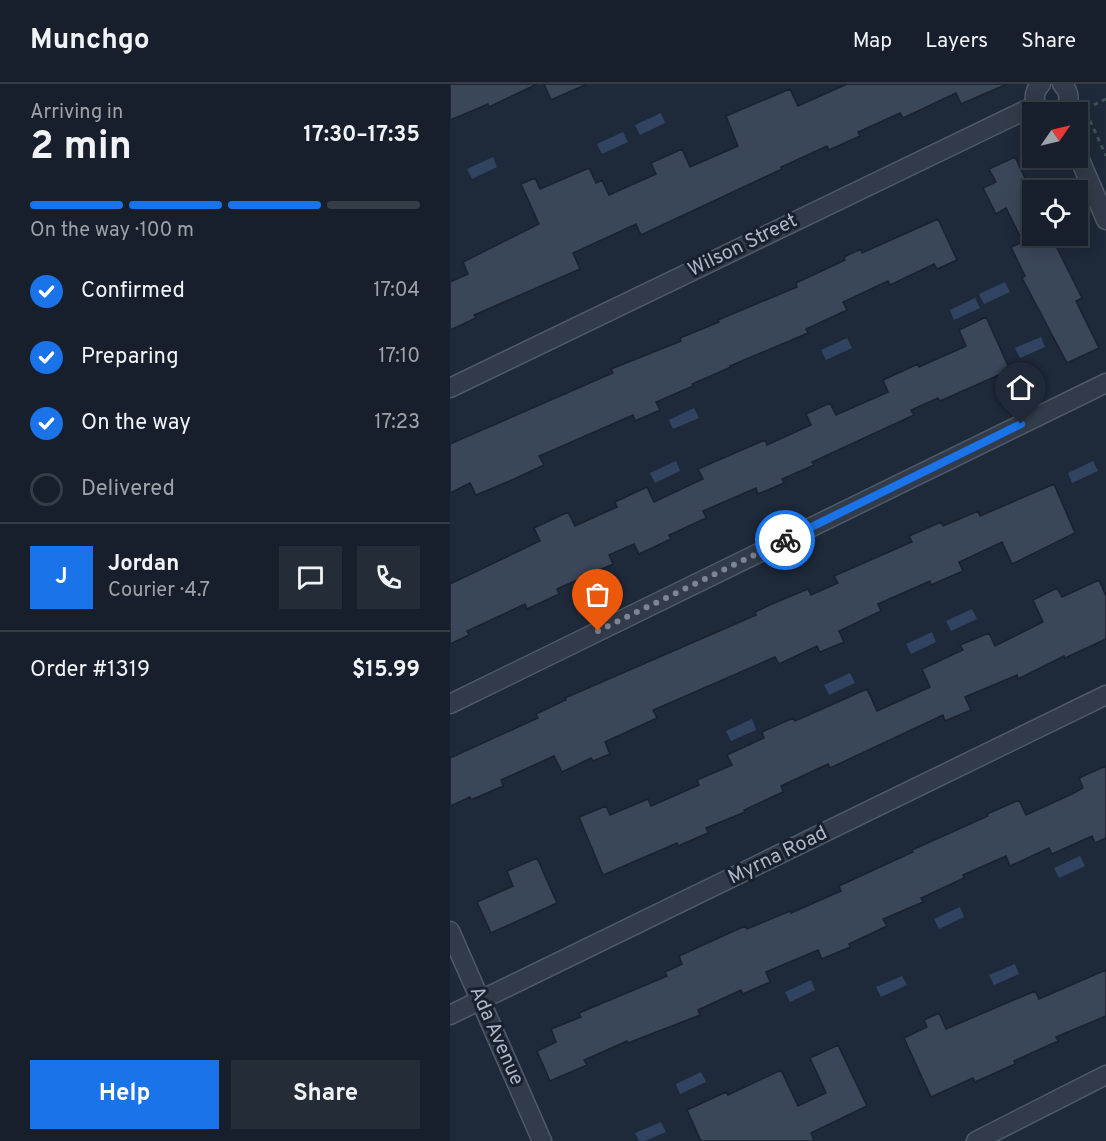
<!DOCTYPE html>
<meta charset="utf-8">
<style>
body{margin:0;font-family:Overpass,sans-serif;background:#232c37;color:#f1f3f6;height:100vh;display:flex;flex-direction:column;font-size:22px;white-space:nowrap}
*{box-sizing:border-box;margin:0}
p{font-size:20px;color:#9ea2a9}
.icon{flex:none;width:33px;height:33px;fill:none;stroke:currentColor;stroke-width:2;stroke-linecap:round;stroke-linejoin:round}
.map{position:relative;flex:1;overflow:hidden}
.panel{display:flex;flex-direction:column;background:#161f2b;width:450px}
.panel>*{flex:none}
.needle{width:39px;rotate:56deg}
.buttons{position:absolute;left:572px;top:18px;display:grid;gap:12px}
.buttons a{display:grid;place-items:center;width:66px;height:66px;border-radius:0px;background:#161f2b;box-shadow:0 3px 15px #0003,0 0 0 2px #353d47;font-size:30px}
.pin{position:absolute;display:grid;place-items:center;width:51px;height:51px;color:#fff;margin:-62px -26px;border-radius:50% 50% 50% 0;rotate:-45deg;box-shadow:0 0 6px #0007}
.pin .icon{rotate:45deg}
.courier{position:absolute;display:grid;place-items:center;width:60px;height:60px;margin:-30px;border:4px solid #1a73e8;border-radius:50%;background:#fff;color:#222;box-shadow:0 2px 8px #0007}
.headline em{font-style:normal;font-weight:700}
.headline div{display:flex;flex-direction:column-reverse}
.headline{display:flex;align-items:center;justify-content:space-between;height:102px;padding:0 30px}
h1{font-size:39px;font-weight:700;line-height:45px}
.bar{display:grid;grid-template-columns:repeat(4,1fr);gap:9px 6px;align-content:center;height:72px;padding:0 30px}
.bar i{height:8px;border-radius:4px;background:#353d47}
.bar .active{background:#1a73e8}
.bar p{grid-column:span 4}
.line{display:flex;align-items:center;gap:15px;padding:0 30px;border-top:2px solid #353d47}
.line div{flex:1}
.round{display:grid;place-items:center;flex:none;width:63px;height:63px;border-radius:0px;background:#232c37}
ol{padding:0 30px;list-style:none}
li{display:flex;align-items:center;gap:18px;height:66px}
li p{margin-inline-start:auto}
li .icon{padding:6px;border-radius:50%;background:#1a73e8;color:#fff;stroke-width:4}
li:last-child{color:#9ea2a9}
li i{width:33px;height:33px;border:3px solid #353d47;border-radius:50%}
.action{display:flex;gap:12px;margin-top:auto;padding:12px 30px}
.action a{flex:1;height:69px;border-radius:0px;background:#1a73e8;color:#fff;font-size:24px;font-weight:700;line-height:69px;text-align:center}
.action a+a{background:#232c37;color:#f1f3f6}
header{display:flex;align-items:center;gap:36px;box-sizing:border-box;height:84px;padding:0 30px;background:#161f2b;border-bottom:2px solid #353d47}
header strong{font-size:28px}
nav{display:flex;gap:33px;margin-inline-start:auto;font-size:21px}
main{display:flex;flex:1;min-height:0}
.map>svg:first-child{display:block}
.water{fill:#304461}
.building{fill:#3a4759;stroke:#1a222f;stroke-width:1.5}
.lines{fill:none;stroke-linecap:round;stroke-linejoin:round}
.street-casing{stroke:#4f5967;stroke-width:21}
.path{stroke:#3b5254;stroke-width:3;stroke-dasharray:4.5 4.5;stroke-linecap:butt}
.street{stroke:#323b49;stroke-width:18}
.done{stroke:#7a8595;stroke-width:6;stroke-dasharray:0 10.8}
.route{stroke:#1a73e8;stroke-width:8}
.labels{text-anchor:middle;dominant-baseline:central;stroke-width:6;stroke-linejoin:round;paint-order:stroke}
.street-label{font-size:20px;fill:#acb6c6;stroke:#18202d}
</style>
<header>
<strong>Munchgo</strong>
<nav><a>Map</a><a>Layers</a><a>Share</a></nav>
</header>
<main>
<section class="panel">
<div class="headline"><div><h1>2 min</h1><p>Arriving in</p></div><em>17:30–17:35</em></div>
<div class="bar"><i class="active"></i><i class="active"></i><i class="active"></i><i></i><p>On the way · 100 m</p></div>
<ol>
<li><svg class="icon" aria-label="check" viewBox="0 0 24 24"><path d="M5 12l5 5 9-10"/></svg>Confirmed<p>17:04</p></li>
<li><svg class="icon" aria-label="check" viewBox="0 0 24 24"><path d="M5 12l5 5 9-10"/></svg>Preparing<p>17:10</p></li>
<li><svg class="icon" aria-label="check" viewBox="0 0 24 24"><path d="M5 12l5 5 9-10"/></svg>On the way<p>17:23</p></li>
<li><i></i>Delivered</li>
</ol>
<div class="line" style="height:108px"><b class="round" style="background:#1a73e8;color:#fff">J</b><div><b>Jordan</b><p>Courier · 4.7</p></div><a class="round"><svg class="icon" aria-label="chat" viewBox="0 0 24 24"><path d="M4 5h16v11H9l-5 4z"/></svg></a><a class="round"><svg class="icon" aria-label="phone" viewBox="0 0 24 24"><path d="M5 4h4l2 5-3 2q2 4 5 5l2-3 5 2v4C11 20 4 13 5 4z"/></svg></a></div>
<div class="line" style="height:78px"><div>Order #1319</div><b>$15.99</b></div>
<div class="action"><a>Help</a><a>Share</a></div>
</section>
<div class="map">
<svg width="656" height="1057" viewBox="0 0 656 1057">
<rect width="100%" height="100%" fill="#1e2939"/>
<path class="water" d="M 211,29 L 215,39 L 190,51 L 185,41 Z
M 173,48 L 178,58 L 152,70 L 147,60 Z
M 43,73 L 47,83 L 22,95 L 17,85 Z
M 555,198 L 560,208 L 534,220 L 529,210 Z
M 525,214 L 530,224 L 504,236 L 500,226 Z
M 591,253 L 595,263 L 570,274 L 565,264 Z
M 397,254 L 402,264 L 376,276 L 371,266 Z
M 244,324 L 249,334 L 223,345 L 219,336 Z
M 226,377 L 230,387 L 205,399 L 200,389 Z
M 643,377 L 648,387 L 622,399 L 618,389 Z
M 522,525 L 527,535 L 501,547 L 496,537 Z
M 482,548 L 486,558 L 461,570 L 456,560 Z
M 400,589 L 405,599 L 379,611 L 374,601 Z
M 302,635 L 306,646 L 281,657 L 276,647 Z
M 630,772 L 635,782 L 609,794 L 604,784 Z
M 510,823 L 514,833 L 489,845 L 484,835 Z
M 565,880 L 569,890 L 544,901 L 539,891 Z
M 452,892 L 457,901 L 431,913 L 426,903 Z
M 361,896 L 365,906 L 340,918 L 335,908 Z
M 251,988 L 256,998 L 230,1010 L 226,1000 Z
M 211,1038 L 216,1048 L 195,1057 L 189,1057 L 185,1049 Z"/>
<path class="building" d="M 0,0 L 87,0 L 39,23 L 38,20 L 0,36 Z
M 94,0 L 137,0 L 101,16 Z
M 397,0 L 557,0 L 511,20 L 506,9 L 453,34 L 450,29 L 408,48 L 410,52 L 379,66 L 377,62 L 331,83 L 332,85 L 191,151 L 186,140 L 123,169 L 130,185 L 24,231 L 26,234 L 0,246 L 0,198 L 18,190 L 13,178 L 89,140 L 71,100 L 85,94 L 90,105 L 139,84 L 146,99 L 152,96 L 159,111 L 206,90 L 201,79 L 232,65 L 240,83 L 288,62 L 276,32 L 340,5 L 348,22 Z
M 565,73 L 582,109 L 582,152 L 601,152 L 632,214 L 626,217 L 649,264 L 617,279 L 572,194 L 575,192 L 561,163 L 573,158 L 556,124 L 546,130 L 533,104 L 546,98 L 539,85 Z
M 488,135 L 507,176 L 487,185 L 484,180 L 440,201 L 438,197 L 393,218 L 397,226 L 356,245 L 358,249 L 280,282 L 281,283 L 242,300 L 243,302 L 206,318 L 210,326 L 185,337 L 183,331 L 89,372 L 94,381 L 62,396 L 26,411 L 20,399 L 0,409 L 0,360 L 163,289 L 161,285 L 231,257 L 230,254 L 269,238 L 268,236 L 347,203 L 346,199 L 395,176 L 394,173 L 411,165 L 412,169 Z
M 536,233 L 560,286 L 490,317 L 488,314 L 461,326 L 464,331 L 362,378 L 364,381 L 332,395 L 334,399 L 308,410 L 306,404 L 253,427 L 256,434 L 219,451 L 221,455 L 189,470 L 184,460 L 159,471 L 163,480 L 107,505 L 109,510 L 77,525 L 75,520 L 17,547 L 19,551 L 0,560 L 0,500 L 90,457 L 84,444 L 118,428 L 125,442 L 167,423 L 165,418 L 197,403 L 204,418 L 253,395 L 248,385 L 315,356 L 317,361 L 361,341 L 356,330 L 380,319 L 386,331 L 438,308 L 433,296 L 468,280 L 469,283 L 516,262 L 509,246 Z
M 604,400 L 625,449 L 562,480 L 552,458 L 509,478 L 513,487 L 481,501 L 480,497 L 428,520 L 431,527 L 389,547 L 394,558 L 370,568 L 367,562 L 329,580 L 325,573 L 203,626 L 207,634 L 155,658 L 160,670 L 143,677 L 141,674 L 112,688 L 104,672 L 51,696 L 53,702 L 21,716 L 20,713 L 0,722 L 0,674 L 88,634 L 86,630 L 116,616 L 115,614 L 306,531 L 305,528 L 329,517 L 358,505 L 361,511 L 388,499 L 384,492 L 462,458 L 459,452 L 491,438 L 493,442 L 528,427 L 530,432 Z
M 649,496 L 656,512 L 656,555 L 615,574 L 614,572 L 568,595 L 567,591 L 515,613 L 521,626 L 495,637 L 493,631 L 380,684 L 378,680 L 331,702 L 333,708 L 294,726 L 295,728 L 256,744 L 258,749 L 228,762 L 227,759 L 153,791 L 129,733 L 156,722 L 160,731 L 198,715 L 201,722 L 249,701 L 247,696 L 282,681 L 277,671 L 314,654 L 312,648 L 343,634 L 345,637 L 417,605 L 427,627 L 480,603 L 472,585 L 513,566 L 510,561 L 539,549 L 545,562 L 593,538 L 583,516 L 607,504 L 612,513 Z
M 656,682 L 656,754 L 645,759 L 642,752 L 602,770 L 599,764 L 560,782 L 556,772 L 513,791 L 514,794 L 471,814 L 473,818 L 433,835 L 437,842 L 399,860 L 400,863 L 372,875 L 368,866 L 316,888 L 320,898 L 293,910 L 291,906 L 248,926 L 250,931 L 178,959 L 177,957 L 134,976 L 137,981 L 100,997 L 87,967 L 106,958 L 101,945 L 131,933 L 129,929 L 217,892 L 215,888 L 232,880 L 229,872 L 295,842 L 297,845 L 340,827 L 341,829 L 391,807 L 389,802 L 463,768 L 462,766 L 538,732 L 537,730 L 569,716 L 576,731 L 622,710 L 633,704 L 629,694 Z
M 87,774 L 107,819 L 41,849 L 27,818 L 63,802 L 57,787 Z
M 656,886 L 656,932 L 606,953 L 608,957 L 564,977 L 565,980 L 525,998 L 523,994 L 481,1013 L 454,954 L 477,943 L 474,936 L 489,929 L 496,945 L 585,907 L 589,915 Z
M 388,961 L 417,1022 L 361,1049 L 364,1057 L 251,1057 L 237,1026 L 276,1008 L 278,1011 L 331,986 L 348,1022 L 376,1009 L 360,974 Z"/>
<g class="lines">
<defs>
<path id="street" d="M 591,0 C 582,9 583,20 593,28
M 610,28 C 621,21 621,9 612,0
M 627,69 L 656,136
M 0,304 L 586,21
M 0,620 L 656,299
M 0,847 L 92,1057
M 0,931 L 656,611
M 526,1057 L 656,991"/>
</defs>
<use href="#street" class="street-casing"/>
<path class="path" d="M 656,15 L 635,25 L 656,72"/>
<use href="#street" class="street"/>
</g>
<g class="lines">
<path class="done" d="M 148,547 L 335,456"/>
<path class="route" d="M 335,456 L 571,340"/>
</g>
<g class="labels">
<g class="street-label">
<text transform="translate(293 162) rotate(-26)">Wilson Street</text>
<text transform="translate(328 772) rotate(-26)">Myrna Road</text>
<text transform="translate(46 952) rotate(66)">Ada Avenue</text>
</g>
</g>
</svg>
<div class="buttons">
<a><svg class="needle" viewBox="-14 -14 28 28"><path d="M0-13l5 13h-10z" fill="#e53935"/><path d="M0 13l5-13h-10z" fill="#9ea2a9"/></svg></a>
<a><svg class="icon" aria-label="locate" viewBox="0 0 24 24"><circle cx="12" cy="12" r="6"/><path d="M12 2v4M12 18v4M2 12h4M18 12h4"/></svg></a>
</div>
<div class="pin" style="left:148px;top:547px;background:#ea580c"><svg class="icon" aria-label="bag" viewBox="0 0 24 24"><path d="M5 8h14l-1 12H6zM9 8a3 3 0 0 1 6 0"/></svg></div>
<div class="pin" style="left:571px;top:340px;background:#1f2937"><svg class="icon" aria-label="home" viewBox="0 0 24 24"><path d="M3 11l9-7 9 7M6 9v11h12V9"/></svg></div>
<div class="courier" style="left:335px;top:456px"><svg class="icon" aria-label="bike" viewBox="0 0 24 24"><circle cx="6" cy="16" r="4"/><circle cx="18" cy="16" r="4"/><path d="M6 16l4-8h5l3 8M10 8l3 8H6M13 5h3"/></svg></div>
</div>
</main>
